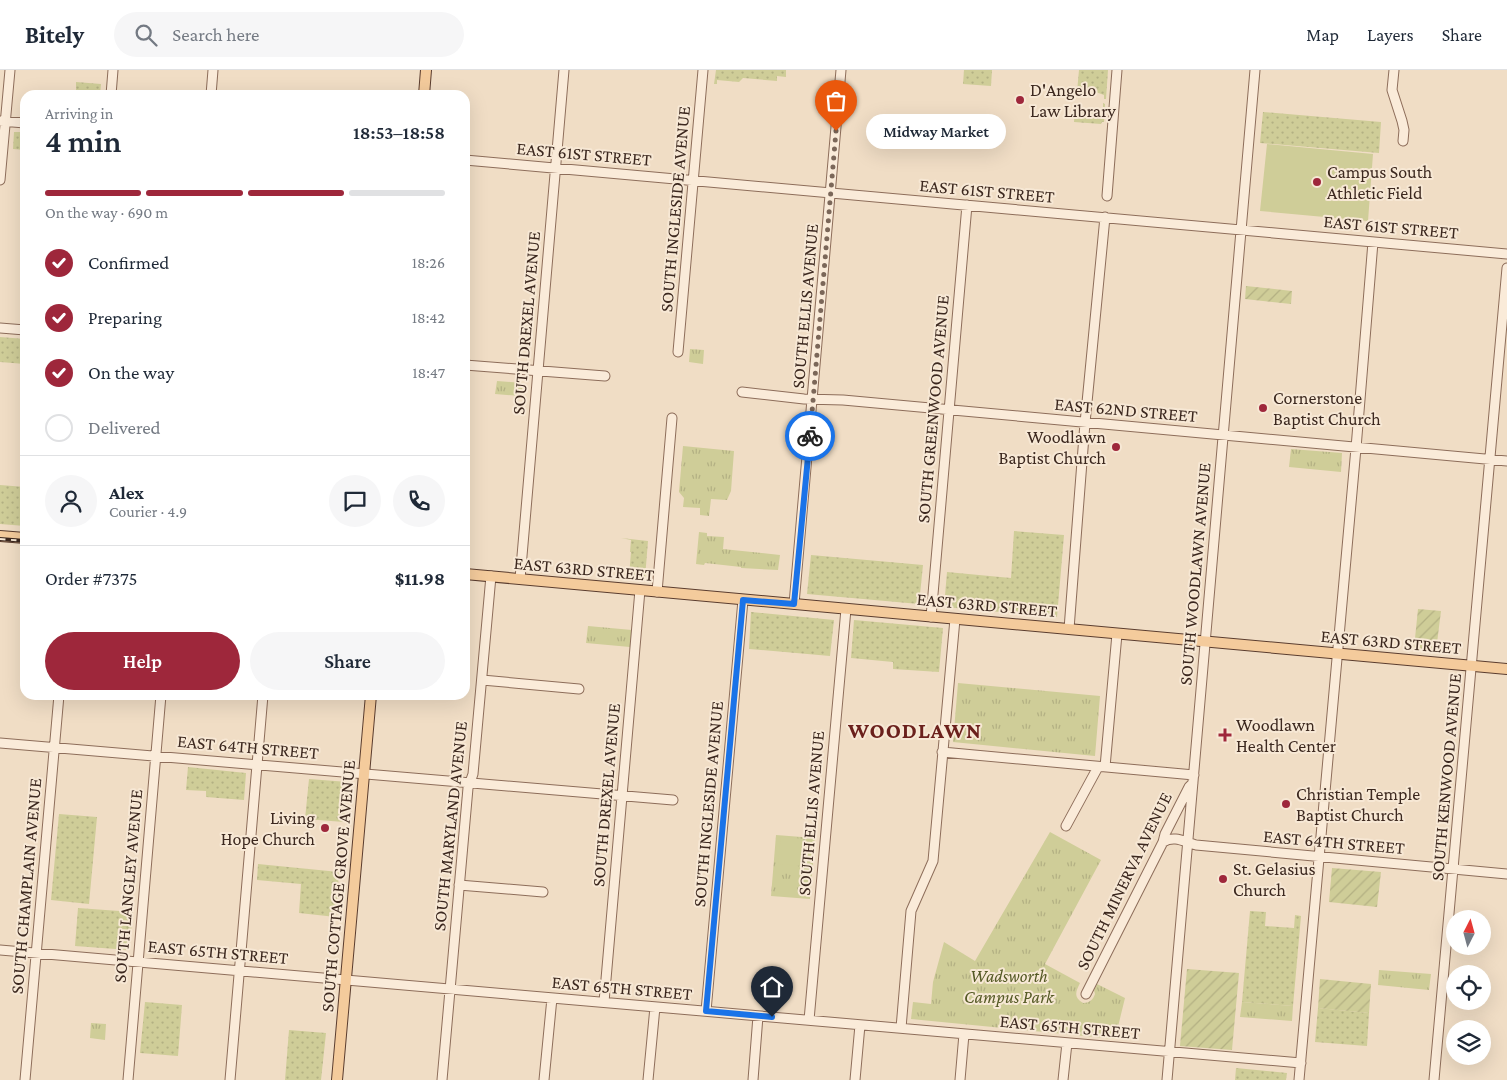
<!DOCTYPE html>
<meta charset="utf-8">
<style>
body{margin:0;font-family:"Crimson Pro",serif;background:#f6f6f7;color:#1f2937;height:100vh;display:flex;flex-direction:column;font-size:19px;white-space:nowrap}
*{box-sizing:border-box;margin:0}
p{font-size:16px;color:#747a83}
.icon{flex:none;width:28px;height:28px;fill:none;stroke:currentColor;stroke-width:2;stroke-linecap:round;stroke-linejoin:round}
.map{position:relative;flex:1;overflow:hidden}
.details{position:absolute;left:20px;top:20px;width:450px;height:610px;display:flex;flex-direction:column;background:#fff;border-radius:15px;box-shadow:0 5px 20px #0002}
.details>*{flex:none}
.needle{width:32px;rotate:6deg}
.controls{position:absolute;left:1446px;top:840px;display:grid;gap:10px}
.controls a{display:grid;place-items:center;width:45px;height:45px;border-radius:50%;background:#fff;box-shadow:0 5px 20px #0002;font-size:25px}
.pin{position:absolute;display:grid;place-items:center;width:42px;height:42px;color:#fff;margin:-51px -21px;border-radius:50% 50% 50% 0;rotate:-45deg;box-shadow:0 0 5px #0007}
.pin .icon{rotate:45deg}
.courier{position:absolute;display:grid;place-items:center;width:50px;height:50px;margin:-25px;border:4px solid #1a73e8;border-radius:50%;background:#fff;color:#222;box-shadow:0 1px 6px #0007}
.bubble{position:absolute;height:35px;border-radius:18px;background:#fff;box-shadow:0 5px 20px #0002;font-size:16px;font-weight:600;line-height:35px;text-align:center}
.overview em{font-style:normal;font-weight:600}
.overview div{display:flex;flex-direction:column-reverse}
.overview{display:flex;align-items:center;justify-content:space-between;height:85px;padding:0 25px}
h1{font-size:32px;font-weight:600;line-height:38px}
.bar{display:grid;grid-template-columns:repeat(4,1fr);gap:8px 5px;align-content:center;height:60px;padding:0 25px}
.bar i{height:6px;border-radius:4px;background:#e0e1e3}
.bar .on{background:#9e273b}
.bar p{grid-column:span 4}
.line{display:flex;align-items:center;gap:12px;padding:0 25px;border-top:1px solid #e0e1e3}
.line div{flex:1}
.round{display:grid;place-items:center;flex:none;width:52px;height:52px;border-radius:26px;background:#f6f6f7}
ol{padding:0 25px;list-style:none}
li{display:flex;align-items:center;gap:15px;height:55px}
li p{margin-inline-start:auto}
li .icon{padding:5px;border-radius:50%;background:#9e273b;color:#fff;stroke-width:4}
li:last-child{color:#747a83}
li i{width:28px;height:28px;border:2px solid #e0e1e3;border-radius:50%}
.button{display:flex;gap:10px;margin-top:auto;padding:10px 25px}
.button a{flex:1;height:58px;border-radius:30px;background:#9e273b;color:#fff;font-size:20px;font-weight:600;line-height:58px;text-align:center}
.button a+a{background:#f6f6f7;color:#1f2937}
header{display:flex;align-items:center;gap:30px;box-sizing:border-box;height:70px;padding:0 25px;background:#fff;border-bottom:1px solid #e0e1e3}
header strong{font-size:24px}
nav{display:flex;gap:28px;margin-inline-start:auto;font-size:18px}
.search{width:350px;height:45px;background:#f6f6f7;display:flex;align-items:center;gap:12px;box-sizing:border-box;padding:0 18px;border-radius:28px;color:#747a83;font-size:19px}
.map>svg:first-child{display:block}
.grass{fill:url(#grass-dots)}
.park{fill:url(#park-tufts)}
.garden{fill:url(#garden-furrows)}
.pitch{fill:#cfcd98}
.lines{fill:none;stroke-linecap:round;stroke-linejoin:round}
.minor-casing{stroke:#8d6d5a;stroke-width:11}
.major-casing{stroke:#5a3c2e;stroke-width:12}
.minor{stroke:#faebd9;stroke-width:9}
.major{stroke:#f4cb9c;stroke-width:10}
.rail-casing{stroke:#3c281f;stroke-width:4}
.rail{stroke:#f7e8d5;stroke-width:2;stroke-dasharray:5.5;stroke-linecap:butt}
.done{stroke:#7b6759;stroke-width:5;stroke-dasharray:0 9}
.route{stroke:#1a73e8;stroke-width:6}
.poi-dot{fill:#9e273b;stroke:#f7e8d5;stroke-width:2}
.labels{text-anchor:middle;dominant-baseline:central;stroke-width:4;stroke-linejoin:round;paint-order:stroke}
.poi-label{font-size:18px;fill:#3c281f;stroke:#f7e8d5;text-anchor:start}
.street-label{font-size:18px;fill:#3c281f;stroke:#f7e8d5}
.park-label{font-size:18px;font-style:italic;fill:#545924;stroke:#f7e8d5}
.district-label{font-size:22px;font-weight:bold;letter-spacing:1px;fill:#6b201c;stroke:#f7e8d5}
</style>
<header>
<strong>Bitely</strong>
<div class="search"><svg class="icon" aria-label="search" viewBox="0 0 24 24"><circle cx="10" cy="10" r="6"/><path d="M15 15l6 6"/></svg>Search here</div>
<nav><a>Map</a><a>Layers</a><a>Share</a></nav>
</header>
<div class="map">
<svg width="1507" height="1010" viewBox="0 0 1507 1010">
<defs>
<pattern id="grass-dots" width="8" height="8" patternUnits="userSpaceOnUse" patternTransform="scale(1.25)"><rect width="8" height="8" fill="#cfcd98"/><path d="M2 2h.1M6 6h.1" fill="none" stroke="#b3b083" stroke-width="1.8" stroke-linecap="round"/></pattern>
<pattern id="park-tufts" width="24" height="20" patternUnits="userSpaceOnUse" patternTransform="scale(1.25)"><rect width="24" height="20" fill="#cfcd98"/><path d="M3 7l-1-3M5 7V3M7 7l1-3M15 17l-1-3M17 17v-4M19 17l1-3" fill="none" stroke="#b3b083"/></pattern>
<pattern id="garden-furrows" width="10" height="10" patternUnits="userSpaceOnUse" patternTransform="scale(1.25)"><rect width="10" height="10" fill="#cfcd98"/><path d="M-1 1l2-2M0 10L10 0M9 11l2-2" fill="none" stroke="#b3b083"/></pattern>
</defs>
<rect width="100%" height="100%" fill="#f0ddc5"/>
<path class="grass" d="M 716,0 L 786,0 L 786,7 L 777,6 L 777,11 L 743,8 L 739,12 L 717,10 L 717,14 L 714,14 Z
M 964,0 L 992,0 L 991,16 L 963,14 Z
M 1079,0 L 1108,0 L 1106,29 L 1104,29 L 1104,25 L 1090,20 L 1077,22 Z
M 76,12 L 101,14 L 100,25 L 76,25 Z
M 1103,33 L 1105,34 L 1104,52 L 1102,52 L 1101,54 L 1074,52 L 1075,37 C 1085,41 1093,41 1103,39 Z
M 1263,42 L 1381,52 L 1379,83 L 1260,73 Z
M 14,62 L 25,62 L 25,80 L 13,79 Z
M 0,267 L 25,269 L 25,294 L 0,292 Z
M 0,415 L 25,417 L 25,456 L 0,454 Z
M 1014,461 L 1064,465 L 1057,547 L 944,537 L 947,502 L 1011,508 Z
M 621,468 L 648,471 L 645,508 L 629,506 L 631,482 L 630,482 L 631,470 Z
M 811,485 L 923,495 L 919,534 L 807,524 Z
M 751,542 L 834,550 L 830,586 L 749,579 Z
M 854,550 L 943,558 L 939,602 L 893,599 L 893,592 L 851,588 Z
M 188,697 L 246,703 L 244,730 L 206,727 L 206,721 L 186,720 Z
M 309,709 L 348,712 L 344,752 L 305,749 Z
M 59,744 L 97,747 L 89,834 L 51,830 Z
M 258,794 L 339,802 L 336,847 L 299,843 L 301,814 L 257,810 Z
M 78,838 L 133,842 L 129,880 L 75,876 Z
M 1250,841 L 1266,842 L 1265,856 L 1294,858 L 1295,845 L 1301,846 L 1293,936 L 1242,932 Z
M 145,932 L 182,935 L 178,986 L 140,983 Z
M 1318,938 L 1369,943 L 1367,976 L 1315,972 Z
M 289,960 L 326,963 L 321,1010 L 285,1010 Z
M 1236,998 L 1287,1003 L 1286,1010 L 1235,1010 Z"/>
<path class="park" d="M 690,279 L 704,280 L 703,294 L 689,292 Z
M 497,311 L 523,313 L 521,326 L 495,324 Z
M 683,376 L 734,381 L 731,421 L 727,430 L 711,429 L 709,446 L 700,445 L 700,438 L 683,437 L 684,428 L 679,422 Z
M 1291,379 L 1342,383 L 1341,402 L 1289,397 Z
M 699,462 L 707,463 L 707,466 L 724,467 L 723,479 L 780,485 L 778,500 L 741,498 L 741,497 L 705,493 L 704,495 L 696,494 Z
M 588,556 L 632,560 L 630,577 L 586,573 Z
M 958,613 L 1100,626 L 1095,686 L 953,672 Z
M 1050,762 L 1101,790 L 1045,894 L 1080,913 C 1076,921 1073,927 1083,933 C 1089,933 1093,930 1095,924 L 1094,920 L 1097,914 L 1125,928 L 1115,969 L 911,949 L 913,932 L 931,934 L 933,912 L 944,872 L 975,891 Z
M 776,765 L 815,768 L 810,829 L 771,826 Z
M 1379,900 L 1431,904 L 1429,920 L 1378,915 Z
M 1242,932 L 1293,936 L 1292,951 L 1240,947 Z
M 91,953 L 106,954 L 105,970 L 90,968 Z"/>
<path class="garden" d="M 1246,216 L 1292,221 L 1291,234 L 1245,229 Z
M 1418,539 L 1441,541 L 1436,581 L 1414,578 Z
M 1332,798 L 1381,802 L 1377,837 L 1329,832 Z
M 1187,899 L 1239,903 L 1232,980 L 1180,976 Z
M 1320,909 L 1371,914 L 1369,943 L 1318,938 Z"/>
<path class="pitch" d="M 1267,74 L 1373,84 L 1368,151 L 1260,141 Z
M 781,766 L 803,769 L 801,796 L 778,794 Z"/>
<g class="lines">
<defs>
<path id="minor" d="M 1394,0 L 1392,20 L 1402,51 L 1404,60 L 1403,71
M 111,25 L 113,0
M 211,25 L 213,0
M 0,51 L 25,53
M 465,90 L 1507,184
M 0,110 L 10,0
M 1107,126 L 1117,0
M 0,258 L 25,260
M 678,282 L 703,0
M 465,295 L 605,306
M 742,322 L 804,329 L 843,330 L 1507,391
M 520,509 L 564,0
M 657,522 L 672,348
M 794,534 L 841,0
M 931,547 L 967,135
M 1069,559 L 1085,353 L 1105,147
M 482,610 L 579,619
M 0,673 L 673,730
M 942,682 L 1194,705
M 1105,697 L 1117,564
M 1066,756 L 1098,697
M 1163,772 C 1175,765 1184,772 1196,775 L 1507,804
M 459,815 L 543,822
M 0,880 L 1301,993
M 1086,924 L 1163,772 L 1165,764 L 1189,717 L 1193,713
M 604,932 L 640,520
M 706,941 L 743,530
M 809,950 L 846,539
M 901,958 L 911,841 L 933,791 L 955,549
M 25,1010 L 59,625
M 128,1010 L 161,625
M 230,1010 L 263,625
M 442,1010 L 468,718 L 473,704 L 491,506
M 544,1010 L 552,928
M 648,1010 L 655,937
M 753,1010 L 758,946
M 855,1010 L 860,955
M 960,1010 L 964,964
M 1063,1010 L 1067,973
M 1167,1010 L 1255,0
M 1299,1010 L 1356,378 L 1373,172
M 1434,1010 L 1507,198"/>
<path id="major" d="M 424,25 L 426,0
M 0,466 L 25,468
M 465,504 L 1507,599
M 337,1010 L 371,625"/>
</defs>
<use href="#minor" class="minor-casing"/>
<use href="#major" class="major-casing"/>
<use href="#minor" class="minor"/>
<use href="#major" class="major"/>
<defs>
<path id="rail" d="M 0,469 L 25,471"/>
</defs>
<use href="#rail" class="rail-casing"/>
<use href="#rail" class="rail"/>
</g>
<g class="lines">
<path class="done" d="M 810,366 L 836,61"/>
<path class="route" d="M 772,947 L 706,941 L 743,530 L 794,534 L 810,366"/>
</g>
<g class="poi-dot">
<circle cx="1020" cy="30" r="5"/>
<circle cx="1317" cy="112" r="5"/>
<circle cx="1263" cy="338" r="5"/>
<circle cx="1116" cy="377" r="5"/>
<path d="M1222.5 657.5h5v5h5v5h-5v5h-5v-5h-5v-5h5z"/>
<circle cx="1286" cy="734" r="5"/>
<circle cx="325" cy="758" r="5"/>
<circle cx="1223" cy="809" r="5"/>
</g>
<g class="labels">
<g class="poi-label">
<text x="1030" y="20">D'Angelo<tspan x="1030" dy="21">Law Library</tspan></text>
<text x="1327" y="102">Campus South<tspan x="1327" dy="21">Athletic Field</tspan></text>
<text x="1273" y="328">Cornerstone<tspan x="1273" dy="21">Baptist Church</tspan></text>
<text x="1106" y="367" text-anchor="end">Woodlawn<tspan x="1106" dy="21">Baptist Church</tspan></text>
<text x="1236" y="655">Woodlawn<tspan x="1236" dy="21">Health Center</tspan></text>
<text x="1296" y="724">Christian Temple<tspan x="1296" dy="21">Baptist Church</tspan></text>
<text x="315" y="748" text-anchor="end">Living<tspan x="315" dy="21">Hope Church</tspan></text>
<text x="1233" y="799">St. Gelasius<tspan x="1233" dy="21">Church</tspan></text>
</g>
<g class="street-label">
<text transform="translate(584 84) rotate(5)">EAST 61ST STREET</text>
<text transform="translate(987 121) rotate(5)">EAST 61ST STREET</text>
<text transform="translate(675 139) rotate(-85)">SOUTH INGLESIDE AVENUE</text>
<text transform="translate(1391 157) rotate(5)">EAST 61ST STREET</text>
<text transform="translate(805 236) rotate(-85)">SOUTH ELLIS AVENUE</text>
<text transform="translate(526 253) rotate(-85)">SOUTH DREXEL AVENUE</text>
<text transform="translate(933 339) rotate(-85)">SOUTH GREENWOOD AVENUE</text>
<text transform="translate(1126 340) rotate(5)">EAST 62ND STREET</text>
<text transform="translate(584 499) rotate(5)">EAST 63RD STREET</text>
<text transform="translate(1195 504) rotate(-85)">SOUTH WOODLAWN AVENUE</text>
<text transform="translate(987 535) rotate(5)">EAST 63RD STREET</text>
<text transform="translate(1391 572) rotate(5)">EAST 63RD STREET</text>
<text transform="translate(248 677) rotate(5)">EAST 64TH STREET</text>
<text transform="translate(1446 707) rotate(-85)">SOUTH KENWOOD AVENUE</text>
<text transform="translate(606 725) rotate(-85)">SOUTH DREXEL AVENUE</text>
<text transform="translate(708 734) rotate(-85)">SOUTH INGLESIDE AVENUE</text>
<text transform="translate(811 743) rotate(-85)">SOUTH ELLIS AVENUE</text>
<text transform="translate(450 756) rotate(-84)">SOUTH MARYLAND AVENUE</text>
<text transform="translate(1334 772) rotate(5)">EAST 64TH STREET</text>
<text transform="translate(1124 811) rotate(-64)">SOUTH MINERVA AVENUE</text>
<text transform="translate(26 816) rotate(-85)">SOUTH CHAMPLAIN AVENUE</text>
<text transform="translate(128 816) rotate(-85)">SOUTH LANGLEY AVENUE</text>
<text transform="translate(338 816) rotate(-85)">SOUTH COTTAGE GROVE AVENUE</text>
<text transform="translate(218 882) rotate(5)">EAST 65TH STREET</text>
<text transform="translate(622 918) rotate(5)">EAST 65TH STREET</text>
<text transform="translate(1070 957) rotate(5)">EAST 65TH STREET</text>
</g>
<g class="park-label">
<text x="1009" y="906">Wadsworth<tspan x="1009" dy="21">Campus Park</tspan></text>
</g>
<g class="district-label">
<text x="915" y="660">WOODLAWN</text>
</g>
</g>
</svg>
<div class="controls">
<a><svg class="needle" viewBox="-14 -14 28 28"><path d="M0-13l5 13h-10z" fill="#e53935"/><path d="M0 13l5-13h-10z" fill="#747a83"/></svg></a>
<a><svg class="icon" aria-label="locate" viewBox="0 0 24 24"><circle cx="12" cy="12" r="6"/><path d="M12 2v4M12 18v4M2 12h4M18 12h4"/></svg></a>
<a><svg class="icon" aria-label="layers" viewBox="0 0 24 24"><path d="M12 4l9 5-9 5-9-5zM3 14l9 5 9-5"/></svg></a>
</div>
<div class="pin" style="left:836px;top:61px;background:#ea580c"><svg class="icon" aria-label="bag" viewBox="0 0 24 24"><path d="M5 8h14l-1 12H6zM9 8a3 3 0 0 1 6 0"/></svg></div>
<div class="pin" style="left:772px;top:947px;background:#1f2937"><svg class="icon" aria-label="home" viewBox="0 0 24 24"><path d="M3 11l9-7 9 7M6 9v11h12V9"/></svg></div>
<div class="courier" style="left:810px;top:366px"><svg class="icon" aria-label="bike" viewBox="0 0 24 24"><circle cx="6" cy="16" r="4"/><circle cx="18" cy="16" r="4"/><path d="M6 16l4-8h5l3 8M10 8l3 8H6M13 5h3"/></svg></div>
<div class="bubble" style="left:866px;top:44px;width:140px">Midway Market</div>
<section class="details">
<div class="overview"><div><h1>4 min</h1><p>Arriving in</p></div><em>18:53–18:58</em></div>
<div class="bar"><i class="on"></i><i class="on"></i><i class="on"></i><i></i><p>On the way · 690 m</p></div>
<ol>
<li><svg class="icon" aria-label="check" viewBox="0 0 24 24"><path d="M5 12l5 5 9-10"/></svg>Confirmed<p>18:26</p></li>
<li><svg class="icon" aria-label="check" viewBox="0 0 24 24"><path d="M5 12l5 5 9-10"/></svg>Preparing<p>18:42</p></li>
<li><svg class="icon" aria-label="check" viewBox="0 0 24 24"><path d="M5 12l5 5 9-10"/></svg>On the way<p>18:47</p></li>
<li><i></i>Delivered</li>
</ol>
<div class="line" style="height:90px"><a class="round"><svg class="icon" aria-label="person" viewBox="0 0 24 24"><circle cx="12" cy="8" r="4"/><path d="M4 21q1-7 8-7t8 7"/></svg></a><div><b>Alex</b><p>Courier · 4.9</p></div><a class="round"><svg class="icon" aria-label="chat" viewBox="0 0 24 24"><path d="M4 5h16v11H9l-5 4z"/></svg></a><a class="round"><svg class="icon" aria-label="phone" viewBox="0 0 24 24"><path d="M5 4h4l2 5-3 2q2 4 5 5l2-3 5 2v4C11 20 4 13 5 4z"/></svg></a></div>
<div class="line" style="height:65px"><div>Order #7375</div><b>$11.98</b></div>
<div class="button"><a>Help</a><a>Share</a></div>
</section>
</div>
